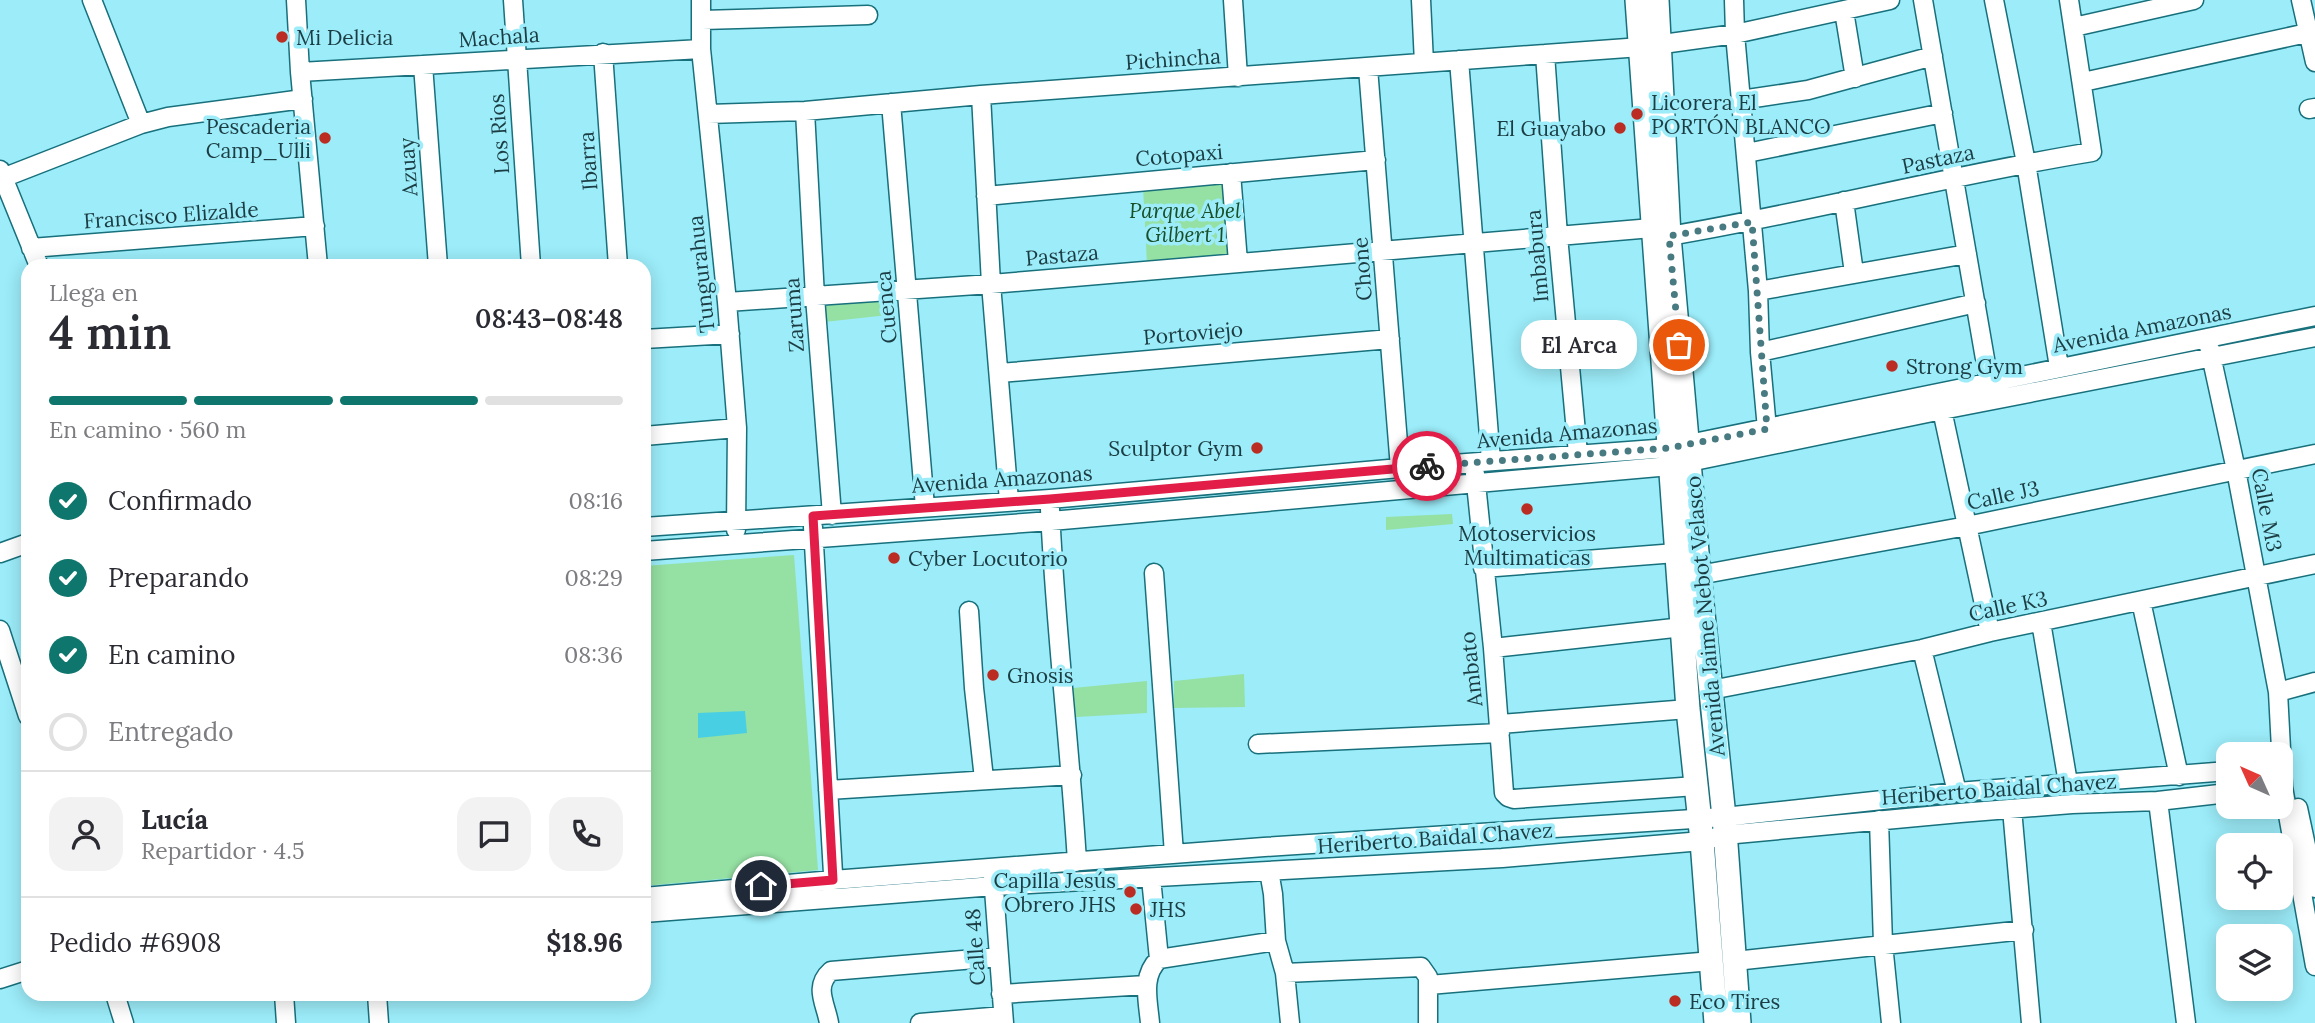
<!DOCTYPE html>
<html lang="es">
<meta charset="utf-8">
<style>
body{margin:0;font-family:Lora,serif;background:#f2f2f3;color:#2b2b33;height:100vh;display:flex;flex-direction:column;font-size:26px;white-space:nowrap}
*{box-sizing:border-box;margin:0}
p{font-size:23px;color:#7c7c81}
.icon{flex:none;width:38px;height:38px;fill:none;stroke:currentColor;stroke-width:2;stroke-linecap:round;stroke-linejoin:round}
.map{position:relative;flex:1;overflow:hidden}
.sheet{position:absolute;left:21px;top:259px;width:630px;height:742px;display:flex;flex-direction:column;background:#fff;border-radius:21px;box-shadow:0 4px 18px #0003}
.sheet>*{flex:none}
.needle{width:46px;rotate:315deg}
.fabs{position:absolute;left:2216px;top:742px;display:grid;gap:14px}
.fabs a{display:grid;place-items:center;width:77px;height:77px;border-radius:14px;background:#fff;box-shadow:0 4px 18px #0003;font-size:35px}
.pin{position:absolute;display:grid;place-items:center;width:60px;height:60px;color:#fff;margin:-30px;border:4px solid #fff;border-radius:50%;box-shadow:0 2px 7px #0007}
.courier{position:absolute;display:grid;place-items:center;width:70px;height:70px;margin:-35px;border:5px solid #e11d48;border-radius:50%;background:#fff;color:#222;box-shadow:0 2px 9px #0007}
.bubble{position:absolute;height:49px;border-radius:21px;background:#fff;box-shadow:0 4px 18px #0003;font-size:23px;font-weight:600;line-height:49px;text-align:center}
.summary em{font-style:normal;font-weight:600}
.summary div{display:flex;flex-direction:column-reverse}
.summary{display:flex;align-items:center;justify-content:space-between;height:119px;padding:0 28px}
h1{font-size:46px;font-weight:600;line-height:52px}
.bar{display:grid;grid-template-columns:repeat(4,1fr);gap:10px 7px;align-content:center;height:84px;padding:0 28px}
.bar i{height:9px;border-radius:5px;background:#e1e1e2}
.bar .on{background:#0f766e}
.bar p{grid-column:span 4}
.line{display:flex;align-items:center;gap:18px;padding:0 28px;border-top:2px solid #e1e1e2}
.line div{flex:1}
.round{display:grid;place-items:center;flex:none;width:74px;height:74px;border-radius:21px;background:#f2f2f3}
ol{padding:0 28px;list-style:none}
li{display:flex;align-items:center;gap:21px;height:77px}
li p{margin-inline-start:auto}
li .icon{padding:7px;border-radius:50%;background:#0f766e;color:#fff;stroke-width:4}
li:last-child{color:#7c7c81}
li i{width:38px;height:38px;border:4px solid #e1e1e2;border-radius:50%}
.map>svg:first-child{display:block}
.green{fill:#95e0a3}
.water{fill:#49cfe3}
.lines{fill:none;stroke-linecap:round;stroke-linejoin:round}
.minor-casing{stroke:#17707c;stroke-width:21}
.major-casing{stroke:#17707c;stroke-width:26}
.minor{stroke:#fff;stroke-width:18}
.major{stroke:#fff;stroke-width:23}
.done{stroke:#487a82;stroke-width:7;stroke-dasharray:0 12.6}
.route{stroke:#e11d48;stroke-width:9}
.poi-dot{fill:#bb2d22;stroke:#9cecf9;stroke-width:2.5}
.labels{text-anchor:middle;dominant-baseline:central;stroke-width:7;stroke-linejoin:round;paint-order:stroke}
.poi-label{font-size:21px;fill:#1b3c42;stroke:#9cecf9;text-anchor:start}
.street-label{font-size:21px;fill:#1b3c42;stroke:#9cecf9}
.park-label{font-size:21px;font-style:italic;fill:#184f27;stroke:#9cecf9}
</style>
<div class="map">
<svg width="2315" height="1023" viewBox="0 0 2315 1023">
<rect width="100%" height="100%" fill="#9cecf9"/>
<path class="green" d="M 1225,182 L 1231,256 L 1147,264 L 1143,187 Z
M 893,299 L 897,314 L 824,322 L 822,306 Z
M 1452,514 L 1453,524 L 1386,530 L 1386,517 Z
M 794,555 L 818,870 L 644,886 L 644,566 Z
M 1244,674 L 1245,707 L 1174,708 L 1174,681 Z
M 1147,681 L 1147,713 L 1076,717 L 1073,688 Z"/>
<path class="water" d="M 745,711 L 747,733 L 698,738 L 698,713 Z"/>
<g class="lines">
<defs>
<path id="minor" d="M 92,0 L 141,124
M 296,0 L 300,72 L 318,266
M 513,0 L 531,266
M 701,0 L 701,49 L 727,302 L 737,428 L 736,530
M 1233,0 L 1238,77
M 1421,0 L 1424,63
M 1734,0 L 1735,34 L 1758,291 L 1760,352 L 1767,429
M 1923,0 L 1989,382
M 1994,0 L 2026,163 L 2059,367
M 2301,0 L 2315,62
M 1844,11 L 1855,78
M 702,20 L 868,15
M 2074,27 L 2194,0
M 603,53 L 618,266
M 1545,54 L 1558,236 L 1578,454
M 1459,60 L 1491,461
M 423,65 L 438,266
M 1368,68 L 1400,468
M 300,72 L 701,49
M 2083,82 L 2307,33
M 981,95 L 991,284 L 1009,501
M 1741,100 L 1808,90 L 1933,56
M 891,103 L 925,507
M 2309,109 L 2315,108
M 805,111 L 815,297 L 832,515
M 708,114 L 805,111 L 981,95 L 1641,47 L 1735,34 L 1890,0
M 1747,153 L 1943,113
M 0,170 L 39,266
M 1231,173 L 1238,262
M 0,179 L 141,124 L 168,117 L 303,99
M 986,196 L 1376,160
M 1844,201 L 1854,273
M 1669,236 C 1811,212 1950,175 2092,152 L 2069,0
M 31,248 L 315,226
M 1758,291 L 1967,254
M 727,302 L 991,284 L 1652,228
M 644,339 L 730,334
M 2209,346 L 2236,470 L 2278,692 L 2283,787 L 2315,966
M 1760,352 L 1976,303
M 1000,373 L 1390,339
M 1942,410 L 1990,632
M 644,436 L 737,428
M 1475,474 L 1493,648 L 1504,793 L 1508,797 L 1514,799 L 1696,786
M 1050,509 C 1055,627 1070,744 1077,862
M 644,527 L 1050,499 L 1400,468 L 1669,448 L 2315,316
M 813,527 L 834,891
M 644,551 L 1051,521 L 1670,466 L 1942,410 L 2315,337
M 0,553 L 28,543
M 1483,568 L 1676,553
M 1154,573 L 1174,854
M 1699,575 L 1967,526 L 2315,454
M 2141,601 L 2179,776
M 969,611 L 974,688 L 984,779
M 2041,622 L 2068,783
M 0,630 L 28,716
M 1493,648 L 1683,627
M 1922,649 L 1957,792
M 1711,690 L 1922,649 L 1990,632 L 2315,564
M 2278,692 L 2315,682
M 1500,724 L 1688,709
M 1258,744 L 1500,733
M 828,790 L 1072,775
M 2158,801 L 2186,1023
M 2298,808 L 2315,888
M 2012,809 L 2031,1023
M 1879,820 L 1883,944 L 1891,1023
M 1269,871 L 1273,894 L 1276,941 L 1285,973 L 1290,1023
M 993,876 L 1004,1023
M 1151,878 L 1159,959
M 644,897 L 833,880 L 1264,847 L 1724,817 L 1957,792 L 2228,771
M 644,913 L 994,886 L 1502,858 L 1702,841 L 1725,835 L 1960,813 L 2072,804 L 2158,801 L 2228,793
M 1735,961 L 2024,930
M 1285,973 L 1421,967 L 1428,977 L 1428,1023
M 0,979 L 28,970
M 1429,985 L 1712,961
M 115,994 L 124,1023
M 284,994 L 286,1023
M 377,994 L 379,1023
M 1001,994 L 1146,985
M 829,1023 C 826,1004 813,987 831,971 L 999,957
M 920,1023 L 1003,1016
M 1150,1023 C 1148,1000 1141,976 1159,959 L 1276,941"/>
<path id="major" d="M 1637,0 L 1688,709 L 1702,841 L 1716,1023
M 1657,0 L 1669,236 L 1699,575 L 1724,817 L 1739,1023"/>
</defs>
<use href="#minor" class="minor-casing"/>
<use href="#major" class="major-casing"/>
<use href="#minor" class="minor"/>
<use href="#major" class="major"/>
</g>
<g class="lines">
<path class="done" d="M 1427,466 L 1669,448 L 1767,429 L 1752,222 L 1669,236 L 1679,345"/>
<path class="route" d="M 761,886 L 833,880 L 813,516 L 1050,499 L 1427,466"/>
</g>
<g class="poi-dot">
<circle cx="282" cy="37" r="7"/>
<circle cx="1637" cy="114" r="7"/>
<circle cx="1620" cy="128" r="7"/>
<circle cx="325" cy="138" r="7"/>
<circle cx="1892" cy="366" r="7"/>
<circle cx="1257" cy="448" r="7"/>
<circle cx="1527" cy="509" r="7"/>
<circle cx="894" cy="558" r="7"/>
<circle cx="993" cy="675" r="7"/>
<circle cx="1130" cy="892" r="7"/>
<circle cx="1136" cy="909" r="7"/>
<circle cx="1675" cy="1001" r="7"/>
</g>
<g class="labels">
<g class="poi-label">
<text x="296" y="37">Mi Delicia</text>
<text x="1651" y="102">Licorera El<tspan x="1651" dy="24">PORTÓN BLANCO</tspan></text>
<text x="311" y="126" text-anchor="end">Pescaderia<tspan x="311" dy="24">Camp_Ulli</tspan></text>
<text x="1606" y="128" text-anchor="end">El Guayabo</text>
<text x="1906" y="366">Strong Gym</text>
<text x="1243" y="448" text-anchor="end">Sculptor Gym</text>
<text x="1527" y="533" text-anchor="middle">Motoservicios<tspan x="1527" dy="24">Multimaticas</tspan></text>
<text x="908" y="558">Cyber Locutorio</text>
<text x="1007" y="675">Gnosis</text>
<text x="1116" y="880" text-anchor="end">Capilla Jesús<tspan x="1116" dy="24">Obrero JHS</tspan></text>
<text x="1150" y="909">JHS</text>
<text x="1689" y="1001">Eco Tires</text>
</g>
<g class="street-label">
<text transform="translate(499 37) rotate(-4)">Machala</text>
<text transform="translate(1173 59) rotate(-4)">Pichincha</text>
<text transform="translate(499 134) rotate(-94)">Los Rios</text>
<text transform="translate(1179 155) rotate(-5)">Cotopaxi</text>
<text transform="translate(1938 159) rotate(-12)">Pastaza</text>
<text transform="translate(588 161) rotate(-94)">Ibarra</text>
<text transform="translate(408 167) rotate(-94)">Azuay</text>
<text transform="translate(171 215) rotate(-4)">Francisco Elizalde</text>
<text transform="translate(1062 255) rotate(-5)">Pastaza</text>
<text transform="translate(1537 256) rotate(-95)">Imbabura</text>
<text transform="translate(1362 269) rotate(-94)">Chone</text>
<text transform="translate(701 274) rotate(-96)">Tungurahua</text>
<text transform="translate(886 307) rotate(-95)">Cuenca</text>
<text transform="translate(794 315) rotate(-94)">Zaruma</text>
<text transform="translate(2142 328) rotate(-11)">Avenida Amazonas</text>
<text transform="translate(1193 333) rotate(-5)">Portoviejo</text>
<text transform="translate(1567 433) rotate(-5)">Avenida Amazonas</text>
<text transform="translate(1002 479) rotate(-4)">Avenida Amazonas</text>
<text transform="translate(2003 495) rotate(-12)">Calle J3</text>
<text transform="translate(2267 510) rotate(79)">Calle M3</text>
<text transform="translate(2008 606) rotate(-12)">Calle K3</text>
<text transform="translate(1705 616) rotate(-95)">Avenida Jaime Nebot Velasco</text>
<text transform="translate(1471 669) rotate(-96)">Ambato</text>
<text transform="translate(1999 789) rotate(-4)">Heriberto Baidal Chavez</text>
<text transform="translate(1435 838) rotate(-4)">Heriberto Baidal Chavez</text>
<text transform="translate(975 947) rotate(-94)">Calle 48</text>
</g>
<g class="park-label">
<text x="1185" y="210">Parque Abel<tspan x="1185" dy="24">Gilbert 1</tspan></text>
</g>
</g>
</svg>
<div class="fabs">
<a><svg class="needle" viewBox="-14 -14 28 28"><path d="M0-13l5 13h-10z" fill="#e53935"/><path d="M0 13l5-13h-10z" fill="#7c7c81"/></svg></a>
<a><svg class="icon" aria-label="locate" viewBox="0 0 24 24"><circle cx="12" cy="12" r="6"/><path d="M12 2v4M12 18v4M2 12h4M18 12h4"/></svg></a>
<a><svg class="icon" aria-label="layers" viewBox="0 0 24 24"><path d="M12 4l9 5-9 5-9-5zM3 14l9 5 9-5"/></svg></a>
</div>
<div class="pin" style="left:1679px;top:345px;background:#ea580c"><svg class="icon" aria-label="bag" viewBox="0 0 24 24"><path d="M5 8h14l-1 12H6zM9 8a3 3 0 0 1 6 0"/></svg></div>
<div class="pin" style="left:761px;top:886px;background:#1f2937"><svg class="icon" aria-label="home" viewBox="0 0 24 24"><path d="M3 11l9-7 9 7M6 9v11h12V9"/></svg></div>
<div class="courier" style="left:1427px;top:466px"><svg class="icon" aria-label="bike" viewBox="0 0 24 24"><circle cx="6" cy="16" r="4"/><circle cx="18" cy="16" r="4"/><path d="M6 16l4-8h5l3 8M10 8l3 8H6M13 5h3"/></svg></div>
<div class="bubble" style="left:1521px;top:320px;width:116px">El Arca</div>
<section class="sheet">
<div class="summary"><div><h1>4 min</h1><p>Llega en</p></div><em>08:43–08:48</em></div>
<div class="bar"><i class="on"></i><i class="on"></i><i class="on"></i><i></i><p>En camino · 560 m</p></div>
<ol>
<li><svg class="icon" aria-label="check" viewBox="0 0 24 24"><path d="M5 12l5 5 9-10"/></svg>Confirmado<p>08:16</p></li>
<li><svg class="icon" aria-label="check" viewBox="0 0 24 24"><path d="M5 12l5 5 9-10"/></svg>Preparando<p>08:29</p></li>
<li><svg class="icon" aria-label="check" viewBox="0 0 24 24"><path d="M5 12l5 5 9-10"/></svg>En camino<p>08:36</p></li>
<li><i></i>Entregado</li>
</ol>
<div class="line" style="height:126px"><a class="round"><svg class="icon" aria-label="person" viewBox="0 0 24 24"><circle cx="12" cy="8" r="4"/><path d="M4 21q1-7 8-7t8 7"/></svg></a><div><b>Lucía</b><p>Repartidor · 4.5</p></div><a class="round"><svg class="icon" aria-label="chat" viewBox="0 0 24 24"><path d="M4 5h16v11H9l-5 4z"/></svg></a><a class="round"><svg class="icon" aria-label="phone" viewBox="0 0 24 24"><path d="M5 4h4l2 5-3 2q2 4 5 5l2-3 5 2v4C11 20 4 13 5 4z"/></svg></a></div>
<div class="line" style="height:91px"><div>Pedido #6908</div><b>$18.96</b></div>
</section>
</div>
